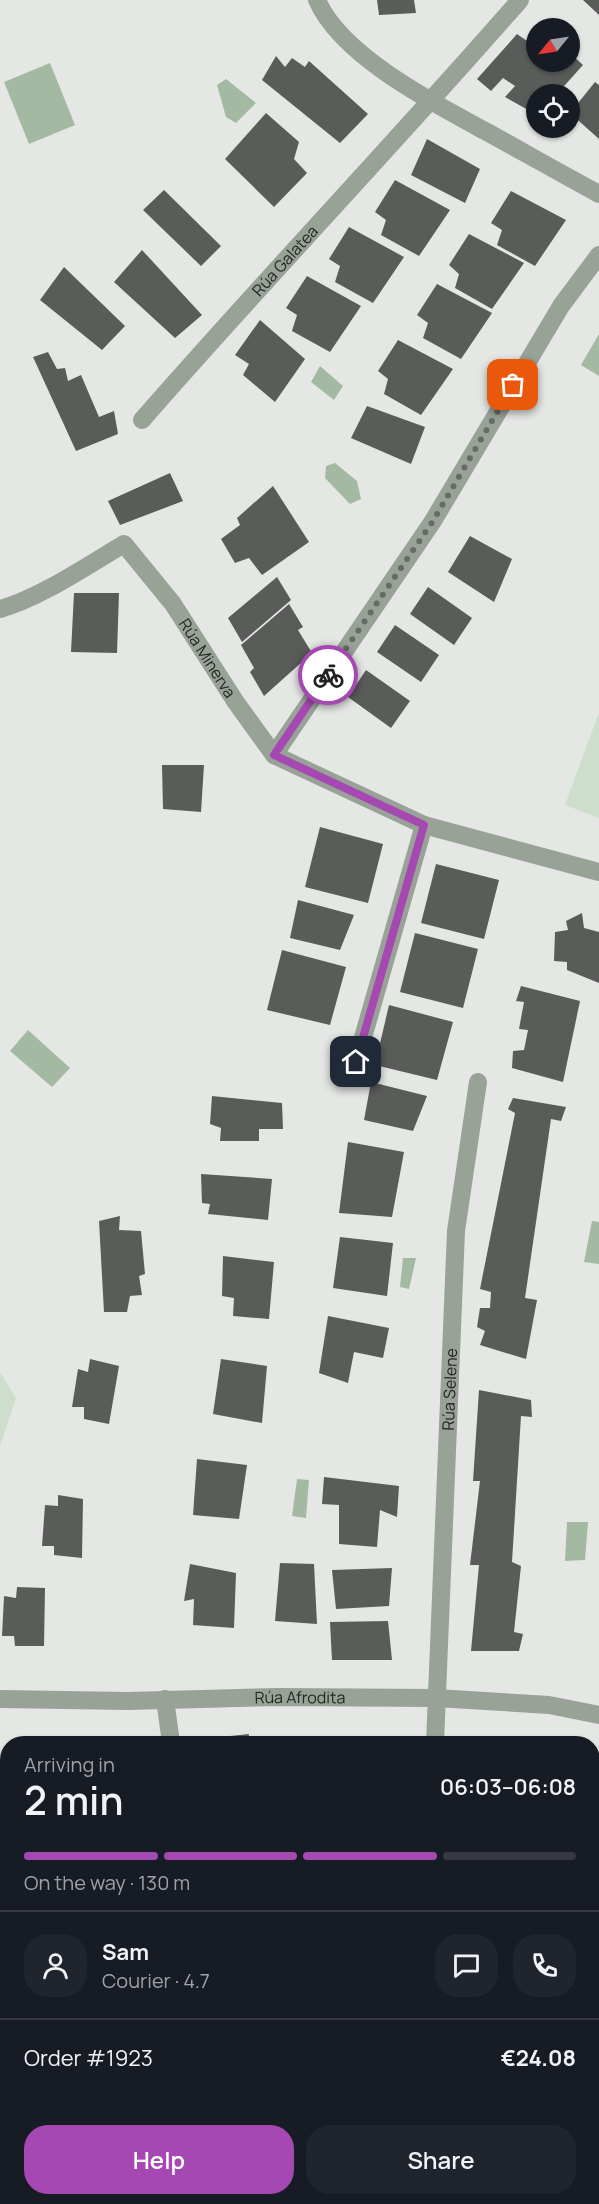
<!DOCTYPE html>
<meta charset="utf-8">
<style>
body{margin:0;font-family:Manrope,sans-serif;background:#20242c;color:#f1f3f6;height:100vh;display:flex;flex-direction:column;font-size:22px;white-space:nowrap}
*{box-sizing:border-box;margin:0}
p{font-size:20px;color:#9ea1a6}
.icon{flex:none;width:33px;height:33px;fill:none;stroke:currentColor;stroke-width:2;stroke-linecap:round;stroke-linejoin:round}
.map{position:relative;flex:1;overflow:hidden}
.drawer{position:absolute;left:0px;top:1736px;width:600px;height:470px;display:flex;flex-direction:column;background:#171b24;border-radius:24px 24px 0 0;box-shadow:0 2px 4px #0004}
.drawer>*{flex:none}
.needle{width:39px;rotate:240deg}
.fabs{position:absolute;left:526px;top:18px;display:grid;gap:12px}
.fabs a{display:grid;place-items:center;width:54px;height:54px;border-radius:50%;background:#171b24;box-shadow:0 2px 4px #0004;font-size:30px}
.pin{position:absolute;display:grid;place-items:center;width:51px;height:51px;color:#fff;margin:-26px;border-radius:12px;box-shadow:0 3px 9px #0006}
.courier{position:absolute;display:grid;place-items:center;width:60px;height:60px;margin:-30px;border:4px solid #a648b2;border-radius:50%;background:#fff;color:#222;box-shadow:0 2px 8px #0007}
.head em{font-style:normal;font-weight:600}
.head div{display:flex;flex-direction:column-reverse}
.head{display:flex;align-items:center;justify-content:space-between;height:102px;padding:0 24px}
h1{font-size:39px;font-weight:600;line-height:45px}
.bar{display:grid;grid-template-columns:repeat(4,1fr);gap:9px 6px;align-content:center;height:72px;padding:0 24px}
.bar i{height:8px;border-radius:4px;background:#363941}
.bar .selected{background:#a648b2}
.bar p{grid-column:span 4}
.line{display:flex;align-items:center;gap:15px;padding:0 24px;border-top:2px solid #363941}
.line div{flex:1}
.round{display:grid;place-items:center;flex:none;width:63px;height:63px;border-radius:24px;background:#20242c}
.button{display:flex;gap:12px;margin-top:auto;padding:12px 24px}
.button a{flex:1;height:69px;border-radius:24px;background:#a648b2;color:#fff;font-size:24px;font-weight:600;line-height:69px;text-align:center}
.button a+a{background:#20242c;color:#f1f3f6}
.map>svg:first-child{display:block}
.green{fill:#cddfcc}
.water{fill:#a3b9a1}
.building{fill:#5a5c5a}
.lines{fill:none;stroke-linecap:round;stroke-linejoin:round}
.street{stroke:#98a297;stroke-width:18}
.done{stroke:#686a68;stroke-width:6;stroke-dasharray:0 10.8}
.route{stroke:#a648b2;stroke-width:8}
.labels{text-anchor:middle;dominant-baseline:central;stroke-width:6;stroke-linejoin:round;paint-order:stroke}
.street-label{font-size:16px;fill:#252625;stroke:#f2f4f2}
</style>
<div class="map">
<svg width="599" height="2204" viewBox="0 0 599 2204">
<rect width="100%" height="100%" fill="#e5e7e5"/>
<path class="green" d="M 599,712 L 599,818 L 565,805 Z
M 0,1372 L 16,1398 L 0,1446 Z"/>
<path class="water" d="M 50,63 L 75,125 L 29,144 L 4,82 Z
M 226,79 L 256,103 L 236,123 L 226,117 L 217,85 Z
M 599,334 L 599,376 L 581,365 Z
M 320,366 L 343,386 L 334,400 L 311,382 Z
M 335,463 L 357,481 L 361,499 L 350,504 L 325,478 L 326,466 Z
M 28,1030 L 70,1068 L 52,1087 L 10,1051 Z
M 592,1221 L 599,1222 L 599,1264 L 584,1262 Z
M 403,1258 L 416,1258 L 409,1289 L 400,1287 Z
M 297,1479 L 309,1480 L 306,1518 L 292,1516 Z
M 567,1522 L 588,1522 L 585,1560 L 565,1561 Z
M 593,1920 L 599,1921 L 599,1959 L 593,1958 Z"/>
<path class="building" d="M 377,0 L 414,0 L 416,13 L 379,15 Z
M 583,0 L 599,0 L 599,15 Z
M 517,34 L 537,48 L 537,62 L 570,62 L 570,53 L 583,65 L 557,94 L 537,94 L 537,115 L 505,97 L 515,86 L 503,78 L 491,91 L 477,79 Z
M 276,56 L 285,67 L 292,58 L 305,67 L 309,61 L 368,114 L 340,143 L 262,80 Z
M 595,82 L 599,85 L 599,139 L 570,113 Z
M 266,113 L 299,142 L 294,159 L 307,173 L 274,207 L 225,159 Z
M 427,139 L 480,169 L 465,203 L 411,175 Z
M 395,180 L 450,210 L 419,256 L 381,235 L 386,220 L 375,212 Z
M 164,190 L 221,246 L 201,266 L 143,210 Z
M 511,191 L 566,220 L 535,266 L 497,245 L 502,230 L 491,223 Z
M 349,227 L 404,257 L 373,303 L 335,282 L 340,266 L 329,259 Z
M 469,234 L 524,263 L 492,309 L 455,288 L 459,274 L 449,265 Z
M 142,250 L 202,315 L 175,338 L 114,282 Z
M 64,267 L 125,326 L 102,350 L 40,300 Z
M 307,276 L 361,306 L 330,352 L 292,331 L 297,315 L 286,308 Z
M 437,284 L 492,313 L 461,359 L 423,338 L 428,323 L 417,315 Z
M 260,320 L 305,359 L 275,402 L 243,375 L 249,364 L 235,355 Z
M 398,340 L 453,369 L 421,415 L 384,394 L 388,379 L 378,371 Z
M 48,352 L 57,369 L 65,368 L 68,381 L 81,375 L 99,417 L 114,411 L 118,434 L 76,451 L 33,357 Z
M 367,406 L 425,427 L 411,464 L 351,438 Z
M 170,473 L 183,501 L 120,525 L 108,501 Z
M 273,486 L 309,542 L 262,575 L 249,558 L 235,563 L 221,539 L 240,525 L 237,518 Z
M 470,536 L 512,559 L 494,602 L 448,572 Z
M 277,577 L 291,600 L 242,642 L 228,618 Z
M 428,587 L 472,618 L 454,645 L 410,614 Z
M 74,593 L 119,593 L 117,653 L 71,652 Z
M 289,604 L 303,627 L 298,630 L 312,653 L 264,696 L 250,672 L 254,668 L 241,645 Z
M 395,625 L 439,655 L 421,682 L 377,652 Z
M 366,670 L 410,701 L 391,728 L 348,697 Z
M 162,765 L 204,765 L 201,812 L 163,809 Z
M 320,827 L 383,844 L 368,903 L 305,887 Z
M 436,864 L 499,880 L 484,939 L 421,923 Z
M 298,900 L 354,915 L 340,950 L 290,938 Z
M 582,913 L 584,928 L 599,932 L 599,983 L 567,970 L 567,962 L 554,961 L 555,932 L 568,930 L 566,921 Z
M 415,933 L 478,949 L 463,1008 L 400,992 Z
M 282,950 L 346,967 L 330,1025 L 267,1010 Z
M 521,986 L 580,1001 L 563,1082 L 512,1068 L 513,1051 L 524,1050 L 528,1030 L 519,1029 L 524,1002 L 516,1001 Z
M 389,1005 L 453,1022 L 437,1080 L 375,1065 Z
M 371,1082 L 427,1096 L 413,1131 L 364,1120 Z
M 212,1096 L 282,1103 L 283,1129 L 259,1129 L 259,1141 L 220,1141 L 221,1128 L 210,1124 Z
M 513,1098 L 566,1107 L 561,1121 L 551,1119 L 525,1298 L 537,1300 L 526,1359 L 480,1345 L 485,1331 L 477,1327 L 480,1308 L 490,1308 L 491,1292 L 480,1289 L 515,1113 L 508,1109 Z
M 348,1142 L 404,1152 L 392,1217 L 339,1213 Z
M 201,1174 L 272,1179 L 268,1220 L 208,1214 L 210,1204 L 202,1203 Z
M 120,1216 L 119,1230 L 141,1231 L 145,1274 L 139,1276 L 142,1295 L 130,1296 L 127,1312 L 104,1312 L 99,1221 Z
M 340,1237 L 393,1243 L 387,1296 L 333,1288 Z
M 223,1256 L 274,1262 L 269,1319 L 233,1316 L 234,1298 L 222,1296 Z
M 328,1316 L 389,1328 L 383,1358 L 354,1352 L 348,1383 L 319,1373 Z
M 90,1359 L 119,1366 L 109,1424 L 84,1419 L 84,1407 L 72,1407 L 78,1369 L 88,1372 Z
M 221,1359 L 267,1366 L 262,1423 L 213,1414 Z
M 479,1390 L 531,1400 L 532,1417 L 521,1416 L 512,1562 L 521,1566 L 514,1632 L 523,1634 L 519,1651 L 471,1651 L 479,1565 L 470,1565 L 480,1481 L 473,1481 Z
M 197,1459 L 247,1465 L 239,1519 L 193,1515 Z
M 324,1477 L 399,1486 L 397,1517 L 380,1510 L 377,1547 L 339,1544 L 339,1505 L 322,1504 Z
M 58,1495 L 83,1499 L 82,1558 L 54,1555 L 54,1546 L 42,1546 L 45,1505 L 58,1506 Z
M 280,1563 L 314,1564 L 317,1624 L 275,1621 Z
M 190,1564 L 236,1573 L 234,1628 L 193,1625 L 194,1599 L 184,1601 Z
M 392,1568 L 389,1606 L 336,1609 L 332,1570 Z
M 17,1587 L 45,1588 L 44,1646 L 15,1646 L 14,1636 L 2,1636 L 4,1596 L 16,1598 Z
M 388,1621 L 392,1660 L 332,1660 L 330,1622 Z
M 249,1734 L 248,1743 L 211,1743 L 211,1738 Z
M 366,1737 L 365,1743 L 332,1743 L 332,1741 Z
M 471,1740 L 488,1741 L 488,1743 L 471,1743 Z
M 592,1759 L 599,1759 L 599,1825 L 592,1825 Z
M 0,1762 L 8,1762 L 6,1790 L 0,1791 Z
M 7,2025 L 4,2062 L 0,2062 L 0,2026 Z
M 0,2081 L 8,2081 L 8,2118 L 0,2119 Z
M 0,2146 L 8,2146 L 8,2178 L 0,2178 Z
M 242,2198 L 275,2198 L 275,2204 L 242,2204 Z
M 333,2198 L 364,2198 L 364,2203 L 333,2204 Z
M 444,2198 L 497,2198 L 496,2204 L 443,2204 Z
M 153,2200 L 153,2204 L 123,2204 L 123,2202 Z"/>
<g class="lines">
<g class="street">
<path d="M 317,0 C 341,56 435,104 487,132 C 525,153 562,174 599,194"/>
<path id="s1" d="M 142,420 C 266,278 396,142 520,0"/>
<path id="s2" d="M 0,609 C 40,598 88,565 124,544 L 173,604 L 235,701 L 274,755 L 424,825 L 599,872"/>
<path d="M 274,755 L 433,521 L 561,306 L 599,255"/>
<path d="M 356,1062 L 424,825"/>
<path id="s3" d="M 0,1699 L 128,1701 L 277,1697 L 436,1698 L 549,1705 L 599,1715"/>
<path d="M 165,1699 L 171,1743"/>
<path id="s4" d="M 435,1743 L 456,1231 L 478,1082"/>
<path d="M 592,2194 L 599,2157"/>
<path d="M 206,2204 L 206,2198"/>
<path d="M 416,2204 L 417,2198"/>
</g>
</g>
<g class="lines">
<path class="done" d="M 328,675 L 433,521 L 513,385"/>
<path class="route" d="M 328,675 L 274,755 L 424,825 L 356,1062"/>
</g>
<g class="labels">
<g class="street-label">
<text stroke="none"><textPath href="#s1" startOffset="214">Rúa Galatea</textPath></text>
<text stroke="none"><textPath href="#s2" startOffset="282">Rúa Minerva</textPath></text>
<text stroke="none"><textPath href="#s4" startOffset="354">Rúa Selene</textPath></text>
<text stroke="none"><textPath href="#s3" startOffset="300">Rúa Afrodita</textPath></text>
</g>
</g>
</svg>
<div class="fabs">
<a><svg class="needle" viewBox="-14 -14 28 28"><path d="M0-13l5 13h-10z" fill="#e53935"/><path d="M0 13l5-13h-10z" fill="#9ea1a6"/></svg></a>
<a><svg class="icon" aria-label="locate" viewBox="0 0 24 24"><circle cx="12" cy="12" r="6"/><path d="M12 2v4M12 18v4M2 12h4M18 12h4"/></svg></a>
</div>
<div class="pin" style="left:513px;top:385px;background:#ea580c"><svg class="icon" aria-label="bag" viewBox="0 0 24 24"><path d="M5 8h14l-1 12H6zM9 8a3 3 0 0 1 6 0"/></svg></div>
<div class="pin" style="left:356px;top:1062px;background:#1f2937"><svg class="icon" aria-label="home" viewBox="0 0 24 24"><path d="M3 11l9-7 9 7M6 9v11h12V9"/></svg></div>
<div class="courier" style="left:328px;top:675px"><svg class="icon" aria-label="bike" viewBox="0 0 24 24"><circle cx="6" cy="16" r="4"/><circle cx="18" cy="16" r="4"/><path d="M6 16l4-8h5l3 8M10 8l3 8H6M13 5h3"/></svg></div>
<section class="drawer">
<div class="head"><div><h1>2 min</h1><p>Arriving in</p></div><em>06:03–06:08</em></div>
<div class="bar"><i class="selected"></i><i class="selected"></i><i class="selected"></i><i></i><p>On the way · 130 m</p></div>
<div class="line" style="height:108px"><a class="round"><svg class="icon" aria-label="person" viewBox="0 0 24 24"><circle cx="12" cy="8" r="4"/><path d="M4 21q1-7 8-7t8 7"/></svg></a><div><b>Sam</b><p>Courier · 4.7</p></div><a class="round"><svg class="icon" aria-label="chat" viewBox="0 0 24 24"><path d="M4 5h16v11H9l-5 4z"/></svg></a><a class="round"><svg class="icon" aria-label="phone" viewBox="0 0 24 24"><path d="M5 4h4l2 5-3 2q2 4 5 5l2-3 5 2v4C11 20 4 13 5 4z"/></svg></a></div>
<div class="line" style="height:78px"><div>Order #1923</div><b>€24.08</b></div>
<div class="button"><a>Help</a><a>Share</a></div>
</section>
</div>
